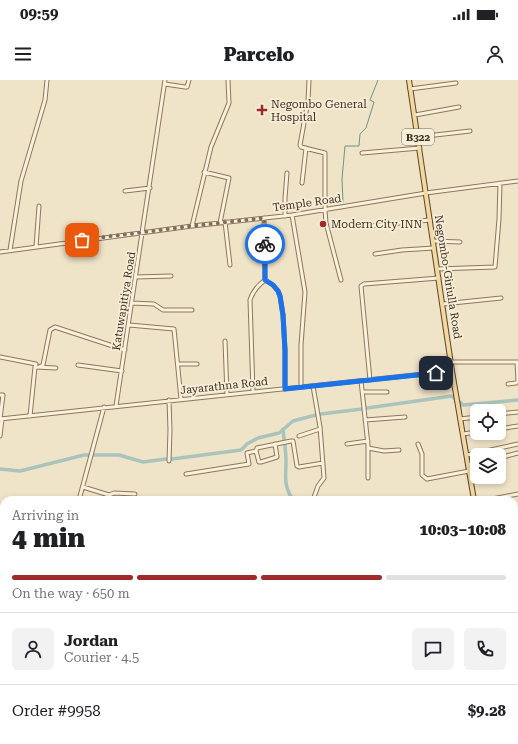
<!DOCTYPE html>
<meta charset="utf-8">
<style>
body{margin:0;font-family:"Roboto Serif",serif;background:#f2f2f2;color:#202124;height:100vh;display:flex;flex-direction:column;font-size:15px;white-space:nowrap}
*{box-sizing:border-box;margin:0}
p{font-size:13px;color:#757577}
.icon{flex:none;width:22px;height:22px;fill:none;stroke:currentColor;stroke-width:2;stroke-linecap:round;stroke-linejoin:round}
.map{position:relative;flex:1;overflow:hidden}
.drawer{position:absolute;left:0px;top:416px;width:518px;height:248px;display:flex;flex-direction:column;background:#fff;border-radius:12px 12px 0 0;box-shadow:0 2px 6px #0003}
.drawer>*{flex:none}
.buttons{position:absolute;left:470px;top:324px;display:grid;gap:8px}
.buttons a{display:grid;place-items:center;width:36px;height:36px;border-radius:6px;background:#fff;box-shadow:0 2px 6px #0003;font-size:20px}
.pin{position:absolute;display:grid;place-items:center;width:34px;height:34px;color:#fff;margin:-17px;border-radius:8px;box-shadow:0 2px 6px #0006}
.courier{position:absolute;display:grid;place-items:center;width:40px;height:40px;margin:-20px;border:3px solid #1a73e8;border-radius:50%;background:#fff;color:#222;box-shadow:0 1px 5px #0007}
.overview em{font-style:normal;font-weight:800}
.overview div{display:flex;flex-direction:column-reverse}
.overview{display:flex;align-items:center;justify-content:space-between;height:68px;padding:0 12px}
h1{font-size:26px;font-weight:800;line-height:30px}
.bar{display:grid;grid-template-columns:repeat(4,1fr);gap:6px 4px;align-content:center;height:48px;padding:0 12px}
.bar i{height:5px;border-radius:3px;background:#e0e0e0}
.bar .on{background:#9e2a2b}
.bar p{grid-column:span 4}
.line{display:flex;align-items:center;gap:10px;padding:0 12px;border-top:1px solid #e0e0e0}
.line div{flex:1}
.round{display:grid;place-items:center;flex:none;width:42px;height:42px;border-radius:6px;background:#f2f2f2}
.status{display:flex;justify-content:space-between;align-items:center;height:28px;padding:0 20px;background:#fff;direction:ltr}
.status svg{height:11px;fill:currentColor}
header{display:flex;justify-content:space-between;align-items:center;height:52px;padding:0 12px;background:#fff;font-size:18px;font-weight:800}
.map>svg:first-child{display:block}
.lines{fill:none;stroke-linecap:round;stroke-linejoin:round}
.stream{stroke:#6f938a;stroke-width:1}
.canal{stroke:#a9c4bc;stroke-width:3.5}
.minor-casing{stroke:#8d765c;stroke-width:5}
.major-casing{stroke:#5b4430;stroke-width:6}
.minor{stroke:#faf1dc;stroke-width:3}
.major{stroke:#f3d9a0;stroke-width:4}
.done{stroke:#7c6e5b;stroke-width:4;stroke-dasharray:0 7.2}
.route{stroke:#1a73e8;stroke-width:5}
.poi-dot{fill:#9e2a2b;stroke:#f7eed8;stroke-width:1.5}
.labels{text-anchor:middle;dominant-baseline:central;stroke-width:3.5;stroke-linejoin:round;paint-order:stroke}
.shield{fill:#f7eed8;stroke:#756857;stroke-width:1}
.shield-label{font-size:10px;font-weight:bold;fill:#3d2e20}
.poi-label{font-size:11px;fill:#3d2e20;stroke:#f7eed8;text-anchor:start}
.street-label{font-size:11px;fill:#3d2e20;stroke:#f7eed8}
</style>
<div class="status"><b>09:59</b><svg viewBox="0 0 49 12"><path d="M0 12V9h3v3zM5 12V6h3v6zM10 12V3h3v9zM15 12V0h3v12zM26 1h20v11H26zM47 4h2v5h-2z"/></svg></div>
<header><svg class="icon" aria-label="menu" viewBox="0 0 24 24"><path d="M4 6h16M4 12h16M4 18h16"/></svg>Parcelo<svg class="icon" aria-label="person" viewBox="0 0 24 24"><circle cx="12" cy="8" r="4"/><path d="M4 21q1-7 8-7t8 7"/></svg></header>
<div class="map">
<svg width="518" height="664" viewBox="0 0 518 664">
<rect width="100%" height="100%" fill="#f0e4c8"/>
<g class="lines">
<path class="stream" d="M 343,122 L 342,99 L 345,66 L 359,66 L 360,54 L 366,48 L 374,22 L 370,20 L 378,0"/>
<path class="canal" d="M 460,322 L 463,325 L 518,320
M 367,328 L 452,316 L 454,318
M 321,334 L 362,329
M 283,349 L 284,359
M 285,365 C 285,370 286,375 286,380 C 286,397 283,405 293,420
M 172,379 L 241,370 L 247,364 L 258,358 L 279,353 L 293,341 L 316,335
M 0,389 L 20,391 L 84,375 L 119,375 L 143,382 L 166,379"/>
<defs>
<path id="minor" d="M 309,0 L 308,21 L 300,65 L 301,67 L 325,73 L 325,130 L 326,143 L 341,200
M 165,4 L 185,7 L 187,7 L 189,0
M 410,9 L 456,3
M 415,35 L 459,27
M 418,57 L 470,51
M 362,73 L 420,68
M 204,92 L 229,98 L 220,143
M 302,103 L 306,68
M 125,111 L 150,108
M 292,135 L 305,212 L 301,265 L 301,307
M 285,136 L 285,118 L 287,93
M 264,138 L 265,200 L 273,205 L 278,211 L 280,216 L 283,235 L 285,270 L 285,309
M 225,142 L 230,185
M 192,146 L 211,67 L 229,23 L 228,0
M 370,146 L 430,140
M 433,161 L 460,162
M 36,167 L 39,126
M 10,170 L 21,101 L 45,20 L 47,0
M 0,172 L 192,146 L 292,135 L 426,113 L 518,101
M 375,174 L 402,170 L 434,168
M 437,189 L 495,187 L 499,139 L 500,103
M 136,197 L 171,196
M 132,223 L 154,224 L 163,230 L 192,230
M 443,224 L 501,218
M 129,245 L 174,249 L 181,319
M 225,261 L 227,315
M 0,277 L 36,284 L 35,287 L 56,288
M 451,282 L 518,282
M 178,284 L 197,284
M 78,285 L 122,291
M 39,287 L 43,285 L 50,250 L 55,247 L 125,270
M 370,300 L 361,206 L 364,204 L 439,198
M 361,301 L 368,365 L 368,398
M 508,304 L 516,303 L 518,301 L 517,282
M 253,312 L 250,220 C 253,211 257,206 265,200
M 363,312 L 387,312
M 0,315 L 3,315 L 0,339
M 116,326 L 165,0
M 499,334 L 518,332
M 30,336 L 35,287
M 0,339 L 452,291
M 460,339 L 477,337
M 365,340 L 405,337
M 499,349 L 518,346
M 463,354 L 477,352
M 0,356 L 2,339
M 299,356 L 320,349
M 275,364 L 277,377 L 261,382 L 259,382 L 256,371 L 257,368 L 291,361 L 293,361 L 297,386 L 299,387 L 323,383
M 347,364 L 368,361
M 418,364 L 422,374 L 422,395 L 427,399 L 469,391
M 368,368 L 384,371 L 399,370
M 467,375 L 518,364
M 499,378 L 518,373
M 169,381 L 170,350 L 169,320
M 468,385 L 477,383
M 186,394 L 249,384 L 247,373 L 256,371
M 83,407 L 109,415 L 114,413 L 135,414
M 79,420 L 104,327
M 313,420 L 318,406 L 324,398 L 320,347 L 313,306
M 487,420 L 518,414
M 0,436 L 4,436
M 0,490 L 4,491
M 0,497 L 4,493
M 0,532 L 4,534
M 514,569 L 518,569
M 0,585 L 4,587
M 0,610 L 4,612
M 514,641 L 518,641
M 514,651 L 518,651
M 28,664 L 30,660
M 58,664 L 59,660
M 207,664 L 207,660
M 288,664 L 289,660
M 344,664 L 344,660
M 359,664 L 360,660
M 385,664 L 385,660
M 401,664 L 401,660
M 473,664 L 476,663 L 479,660"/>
<path id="major" d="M 409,0 L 452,291 L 474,420
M 507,660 L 507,664"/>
</defs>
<use href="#minor" class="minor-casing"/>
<use href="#major" class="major-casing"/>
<use href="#minor" class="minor"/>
<use href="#major" class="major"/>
</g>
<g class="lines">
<path class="done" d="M 82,160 L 192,146 L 264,138 L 265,164"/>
<path class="route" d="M 265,164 L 265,200 L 273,205 L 278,211 L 280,216 L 283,235 L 285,270 L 285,309 L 436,293"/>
</g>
<g class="poi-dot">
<path d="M260 24h4v4h4v4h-4v4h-4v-4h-4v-4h4z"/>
<circle cx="323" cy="144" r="4"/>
</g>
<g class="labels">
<rect class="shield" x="402" y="49" width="32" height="16" rx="3"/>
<g class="shield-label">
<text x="418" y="57">B322</text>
</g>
<g class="poi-label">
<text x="271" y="24">Negombo General<tspan x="271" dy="13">Hospital</tspan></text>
<text x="331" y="144">Modern City INN</text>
</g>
<g class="street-label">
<text transform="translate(307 123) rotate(-8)">Temple Road</text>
<text transform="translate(448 197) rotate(81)">Negombo-Giriulla Road</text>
<text transform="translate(124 221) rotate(-81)">Katuwapitiya Road</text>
<text transform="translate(224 306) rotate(-6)">Jayarathna Road</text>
</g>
</g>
</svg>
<div class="buttons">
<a><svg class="icon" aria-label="locate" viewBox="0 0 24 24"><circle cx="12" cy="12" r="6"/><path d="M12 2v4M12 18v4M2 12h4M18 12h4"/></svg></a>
<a><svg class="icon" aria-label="layers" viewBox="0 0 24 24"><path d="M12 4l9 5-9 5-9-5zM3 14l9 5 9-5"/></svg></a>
</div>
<div class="pin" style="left:82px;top:160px;background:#ea580c"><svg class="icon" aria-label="bag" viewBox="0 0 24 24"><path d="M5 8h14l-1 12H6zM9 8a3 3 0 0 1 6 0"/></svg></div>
<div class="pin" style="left:436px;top:293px;background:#1f2937"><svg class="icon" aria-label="home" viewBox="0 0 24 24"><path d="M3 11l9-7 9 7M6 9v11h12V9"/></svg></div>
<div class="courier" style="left:265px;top:164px"><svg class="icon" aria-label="bike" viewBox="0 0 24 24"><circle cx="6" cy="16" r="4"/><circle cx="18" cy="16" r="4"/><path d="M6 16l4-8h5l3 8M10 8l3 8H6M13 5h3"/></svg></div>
<section class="drawer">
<div class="overview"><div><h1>4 min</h1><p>Arriving in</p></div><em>10:03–10:08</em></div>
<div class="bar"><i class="on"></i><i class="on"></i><i class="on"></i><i></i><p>On the way · 650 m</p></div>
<div class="line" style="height:72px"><a class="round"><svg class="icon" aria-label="person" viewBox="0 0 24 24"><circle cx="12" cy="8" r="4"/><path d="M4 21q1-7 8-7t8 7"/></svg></a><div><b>Jordan</b><p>Courier · 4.5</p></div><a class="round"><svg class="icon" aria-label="chat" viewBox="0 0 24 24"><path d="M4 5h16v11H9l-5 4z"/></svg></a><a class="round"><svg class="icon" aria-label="phone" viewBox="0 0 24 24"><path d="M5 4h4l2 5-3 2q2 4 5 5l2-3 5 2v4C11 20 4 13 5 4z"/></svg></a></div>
<div class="line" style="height:52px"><div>Order #9958</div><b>$9.28</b></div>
</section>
</div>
